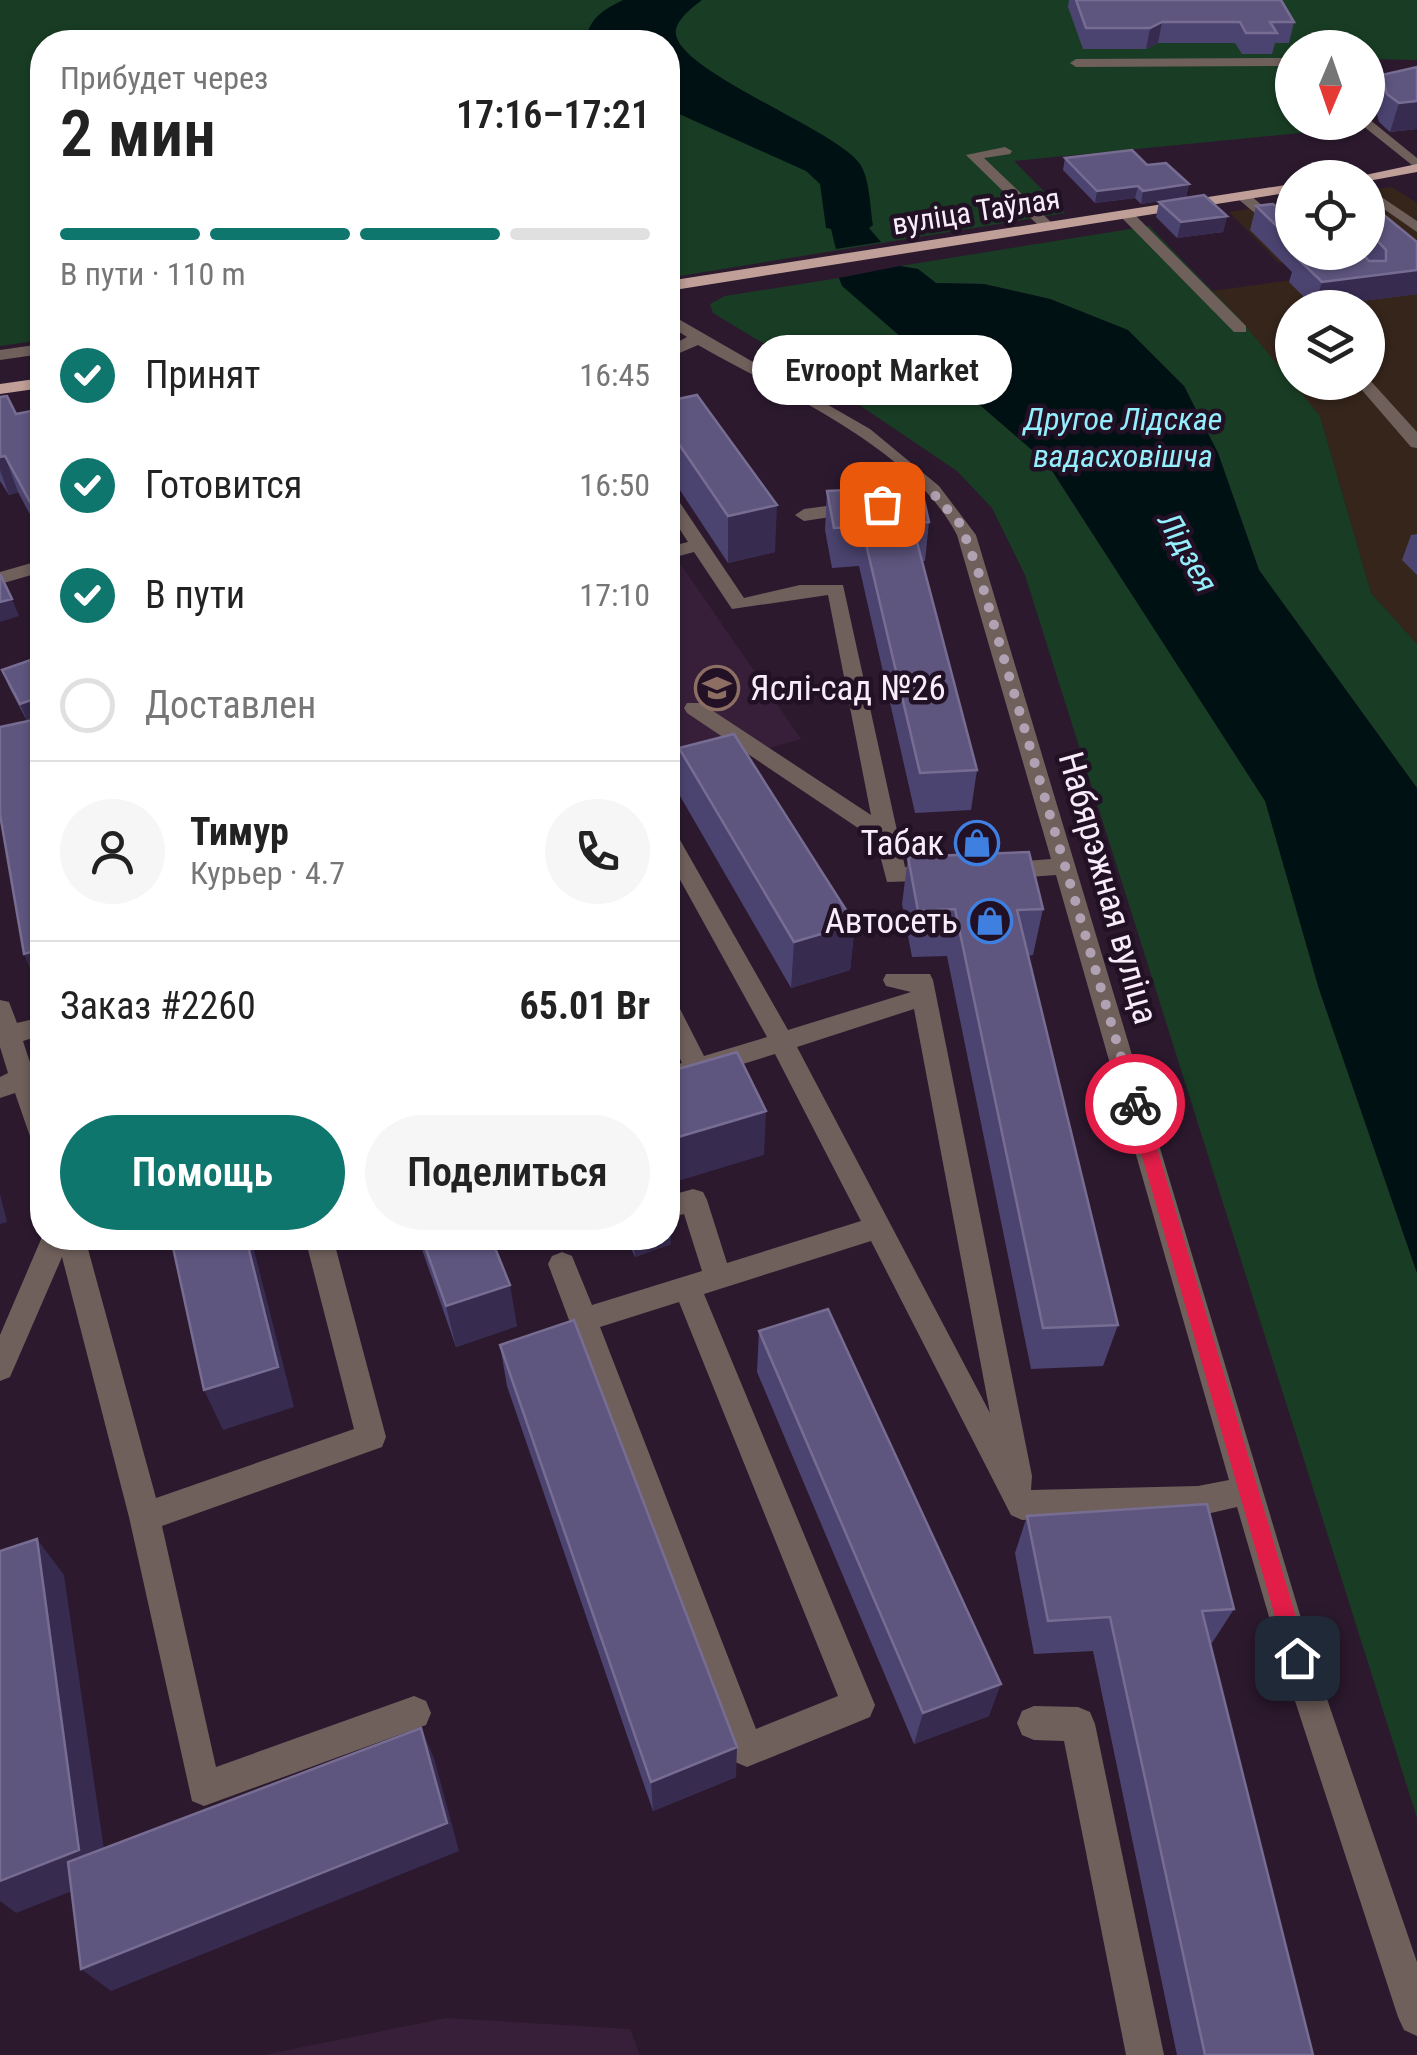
<!DOCTYPE html>
<html lang="ru">
<meta charset="utf-8">
<style>
body{margin:0;font-family:"Roboto Condensed",sans-serif;background:#f6f6f6;color:#222;height:100vh;display:flex;flex-direction:column;font-size:38px;white-space:nowrap}
*{box-sizing:border-box;margin:0}
p{font-size:32px;color:#767676}
.icon{flex:none;width:55px;height:55px;fill:none;stroke:currentColor;stroke-width:2;stroke-linecap:round;stroke-linejoin:round}
.map{position:relative;flex:1;overflow:hidden}
.sheet{position:absolute;left:30px;top:30px;width:650px;height:1220px;display:flex;flex-direction:column;background:#fff;border-radius:40px;box-shadow:0 2px 8px #0004}
.sheet>*{flex:none}
.needle{width:65px;rotate:182deg}
.fabs{position:absolute;left:1275px;top:30px;display:grid;gap:20px}
.fabs a{display:grid;place-items:center;width:110px;height:110px;border-radius:50%;background:#fff;box-shadow:0 2px 8px #0004;font-size:50px}
.pin{position:absolute;display:grid;place-items:center;width:85px;height:85px;color:#fff;margin:-42px;border-radius:20px;box-shadow:0 5px 15px #0006}
.courier{position:absolute;display:grid;place-items:center;width:100px;height:100px;margin:-50px;border:8px solid #e11d48;border-radius:50%;background:#fff;color:#222;box-shadow:0 2px 12px #0007}
.bubble{position:absolute;height:70px;border-radius:35px;background:#fff;box-shadow:0 2px 8px #0004;font-size:32px;font-weight:600;line-height:70px;text-align:center}
.summary em{font-style:normal;font-weight:600}
.summary div{display:flex;flex-direction:column-reverse}
.summary{display:flex;align-items:center;justify-content:space-between;height:170px;padding:0 30px}
h1{font-size:65px;font-weight:600;line-height:75px}
.bar{display:grid;grid-template-columns:repeat(4,1fr);gap:15px 10px;align-content:center;height:120px;padding:0 30px}
.bar i{height:12px;border-radius:8px;background:#e0e0e0}
.bar .on{background:#0f766e}
.bar p{grid-column:span 4}
.line{display:flex;align-items:center;gap:25px;padding:0 30px;border-top:2px solid #e0e0e0}
.line div{flex:1}
.round{display:grid;place-items:center;flex:none;width:105px;height:105px;border-radius:52px;background:#f6f6f6}
ol{padding:0 30px;list-style:none}
li{display:flex;align-items:center;gap:30px;height:110px}
li p{margin-inline-start:auto}
li .icon{padding:10px;border-radius:50%;background:#0f766e;color:#fff;stroke-width:4}
li:last-child{color:#767676}
li i{width:55px;height:55px;border:5px solid #e0e0e0;border-radius:50%}
.action{display:flex;gap:20px;margin-top:auto;padding:20px 30px}
.action a{flex:1;height:115px;border-radius:60px;background:#0f766e;color:#fff;font-size:40px;font-weight:600;line-height:115px;text-align:center}
.action a+a{background:#f6f6f6;color:#222}
.map>svg:first-child{display:block}
.built{fill:#371f39}
.industrial{fill:#35251b;fill-rule:evenodd}
.green{fill:#193d24}
.water{fill:#001114}
.lines{fill:none;stroke-linecap:round;stroke-linejoin:round}
.minor{fill:#70605c;fill-rule:evenodd}
.major{fill:#bf9f97;fill-rule:evenodd}
.wall{fill:#4c4470}
.shaded-wall{fill:#372b50}
.building{fill:#5f567f;stroke:#776d92;stroke-width:2.5}
.route{fill:#e11d48}
.done{stroke:#b1a2b3;stroke-width:10;stroke-dasharray:0 18}
.labels{text-anchor:middle;dominant-baseline:central;stroke-width:9;stroke-linejoin:round;paint-order:stroke}
.far-street-label{font-size:30px;fill:#f9ecfa;stroke:#221024}
.far-water-label{font-size:32px;font-style:italic;fill:#94eefc;stroke:#221024}
.poi-label{font-size:35px;fill:#f9ecfa;stroke:#221024;text-anchor:end}
.street-label{font-size:35px;fill:#f9ecfa;stroke:#221024}
</style>
<div class="map">
<svg width="1417" height="2055" viewBox="0 0 1417 2055">
<rect width="100%" height="100%" fill="#2c192e"/>
<path class="built" d="M 679,562 L 801,739 L 668,777 L 668,565 Z
M 446,2018 L 630,2029 L 640,2055 L 264,2055 Z"/>
<path class="industrial" d="M 1392,187 L 1417,203 L 1417,644 L 1371,593 L 1320,416 L 1212,291 L 1314,277 L 1297,261 L 1279,263 L 1229,212 L 1292,202 L 1292,252 L 1368,252 L 1368,190 ZM 1292,308 L 1368,308 L 1368,382 L 1292,382 Z"/>
<path class="green" d="M 0,0 L 1417,0 L 1417,60 L 1370,59 L 1378,78 L 1368,78 L 1368,48 L 1292,48 L 1292,122 L 1348,123 L 1351,128 L 1014,161 L 1065,213 L 668,278 L 668,42 L 42,42 L 42,340 L 0,346 Z
M 1149,226 L 1239,318 L 1320,416 L 1371,593 L 1417,644 L 1417,788 L 1259,570 L 1218,453 L 1184,386 L 1127,330 L 1050,299 L 984,284 L 936,283 L 918,269 L 900,266 Z
M 839,278 L 843,286 L 1047,463 L 1266,801 L 1319,989 L 1417,1273 L 1417,1818 L 1025,575 L 992,508 L 957,471 L 806,369 L 713,313 L 710,304 L 725,296 Z"/>
<path class="water" d="M 623,0 L 702,0 C 693,7 679,17 676,29 C 667,68 835,128 860,164 C 870,179 870,207 873,225 L 869,228 L 881,242 L 836,249 L 831,229 L 826,228 L 820,184 L 806,171 L 668,109 L 668,42 L 585,42 C 590,18 601,11 623,0 Z
M 900,266 L 918,269 L 936,283 L 984,284 L 1050,299 L 1128,330 L 1184,386 L 1218,453 L 1259,570 L 1417,788 L 1417,1273 L 1319,989 L 1265,801 L 1047,463 L 842,286 L 839,278 Z"/>
<g class="lines">
<path class="minor" d="M 1322,43 L 1326,44 L 1328,48 L 1316,48 Z
M 1292,58 L 1292,66 L 1076,67 L 1070,63 L 1076,59 Z
M 1368,77 L 1417,78 L 1417,86 L 1368,85 Z
M 1369,119 L 1417,158 L 1417,169 L 1358,122 Z
M 1005,147 L 1012,151 L 1010,154 L 984,158 L 1053,224 L 1053,230 L 1043,230 L 966,155 Z
M 1368,188 L 1417,221 L 1417,232 L 1368,198 Z
M 1238,193 L 1248,193 L 1292,232 L 1292,244 L 1238,199 Z
M 1121,211 L 1131,211 L 1246,326 L 1246,332 L 1234,332 L 1121,217 Z
M 668,313 L 870,429 L 939,486 L 976,535 L 1313,1658 L 1417,1962 L 1417,2036 L 1404,2030 L 1398,2017 L 1281,1658 L 1237,1507 L 1198,1516 L 1022,1520 L 1011,1515 L 871,1241 L 704,1294 L 875,1705 L 870,1717 L 858,1722 L 747,1767 L 735,1762 L 548,1264 L 552,1256 L 562,1252 L 572,1256 L 592,1305 L 702,1271 L 684,1214 L 668,1218 L 668,1196 L 693,1189 L 703,1192 L 707,1200 L 727,1263 L 861,1221 L 775,1054 L 668,1087 L 668,1067 L 682,1063 L 668,1033 L 668,1001 L 677,1003 L 704,1056 L 767,1037 L 668,858 L 668,831 L 676,833 L 788,1030 L 911,992 L 886,986 L 883,980 L 886,974 L 930,974 L 933,980 L 1032,1476 L 1031,1490 L 1198,1486 L 1229,1480 L 1056,875 L 1001,879 L 989,871 L 1001,863 L 1051,859 L 957,535 C 911,446 782,393 698,345 L 668,358 L 668,347 L 687,337 L 668,325 ZM 914,1009 L 990,1413 L 797,1047 ZM 679,1302 L 838,1696 L 756,1729 L 600,1327 Z
M 42,344 L 42,354 L 0,360 L 0,350 Z
M 1368,378 L 1417,432 L 1417,448 L 1411,447 L 1355,382 L 1368,382 Z
M 668,492 L 674,494 L 744,598 L 800,585 L 843,585 L 905,867 L 949,868 L 953,874 L 949,880 L 887,882 L 876,840 L 687,713 L 684,708 L 687,703 L 701,703 L 871,815 L 828,595 L 732,609 L 694,552 L 668,559 L 668,547 L 688,542 L 668,511 Z
M 857,502 L 864,504 L 864,512 L 804,521 L 795,515 L 804,509 Z
M 42,560 L 42,572 L 0,584 L 0,572 Z
M 0,1000 L 9,1002 L 17,1023 L 42,1017 L 42,1035 L 23,1041 L 42,1099 L 42,1148 L 33,1145 L 15,1093 L 0,1098 L 0,1077 L 8,1073 L 0,1047 Z
M 42,1237 L 85,1238 L 156,1498 L 354,1429 L 305,1238 L 333,1238 L 386,1437 L 382,1447 L 162,1526 L 216,1767 L 414,1696 L 426,1701 L 431,1713 L 426,1725 L 204,1806 L 192,1801 L 129,1517 L 62,1257 L 10,1377 L 0,1381 L 0,1335 Z
M 545,1238 L 575,1238 L 571,1246 L 561,1250 L 549,1246 Z
M 1034,1706 L 1078,1707 L 1090,1712 L 1095,1724 L 1164,2055 L 1126,2055 L 1064,1741 L 1034,1740 L 1022,1735 L 1017,1723 L 1022,1711 Z"/>
<path class="major" d="M 1417,164 L 1417,172 L 1368,181 L 1368,178 L 1351,178 Z
M 1292,184 L 1292,192 L 668,291 L 668,281 Z
M 42,378 L 42,388 L 0,394 L 0,384 Z"/>
</g>
<path class="wall" d="M 1069,0 L 1281,0 L 1294,22 L 1289,43 L 1275,43 L 1272,54 L 1242,54 L 1235,43 L 1158,43 L 1146,49 L 1083,49 L 1068,7 Z
M 1417,67 L 1417,129 L 1390,132 L 1379,122 L 1374,103 L 1382,75 Z
M 1065,158 L 1147,165 L 1189,184 L 1186,197 L 1141,204 L 1135,198 L 1095,203 L 1063,170 Z
M 1292,196 L 1292,252 L 1368,252 L 1368,202 L 1417,242 L 1417,294 L 1314,307 L 1289,282 L 1292,272 L 1250,230 L 1256,206 L 1288,215 Z
M 1159,202 L 1227,216 L 1223,232 L 1177,238 L 1156,217 Z
M 0,397 L 16,414 L 42,409 L 42,537 L 18,492 L 9,495 L 0,481 Z
M 668,401 L 775,552 L 728,563 L 668,472 Z
M 827,491 L 929,522 L 925,561 L 922,561 L 977,770 L 971,810 L 915,813 L 859,566 L 832,568 L 825,530 Z
M 1417,534 L 1417,575 L 1402,560 L 1411,535 Z
M 42,656 L 42,716 L 30,720 L 42,719 L 42,994 L 24,954 L 27,721 L 9,687 L 2,670 Z
M 679,748 L 855,924 L 850,970 L 791,988 L 680,796 Z
M 908,857 L 1043,909 L 1033,955 L 1028,956 L 1118,1325 L 1103,1366 L 1031,1369 L 947,956 L 912,957 L 902,904 Z
M 418,1238 L 491,1238 L 517,1326 L 456,1347 Z
M 626,1238 L 668,1238 L 671,1244 L 635,1257 Z
M 759,1331 L 989,1716 L 914,1744 L 757,1372 Z
M 500,1345 L 736,1777 L 653,1811 L 507,1386 Z
M 1027,1516 L 1234,1609 L 1212,1643 L 1210,1643 L 1313,2055 L 1177,2055 L 1093,1651 L 1034,1654 L 1015,1553 Z"/>
<path class="shaded-wall" d="M 1162,22 L 1158,43 L 1146,49 L 1150,28 Z
M 1417,101 L 1417,129 L 1390,132 L 1399,103 Z
M 1189,184 L 1186,197 L 1141,204 L 1143,191 Z
M 1138,186 L 1135,198 L 1095,203 L 1097,191 Z
M 1227,216 L 1223,232 L 1177,238 L 1181,222 Z
M 1417,270 L 1417,294 L 1314,307 L 1322,282 Z
M 42,434 L 42,464 L 33,436 Z
M 5,456 L 18,492 L 9,495 L 0,470 L 0,457 Z
M 777,505 L 775,552 L 728,563 L 728,516 Z
M 12,599 L 19,616 L 0,622 L 0,602 Z
M 670,665 L 671,698 L 668,699 L 668,666 Z
M 42,696 L 42,716 L 27,721 L 20,704 Z
M 855,924 L 850,970 L 791,988 L 794,942 Z
M 42,949 L 42,994 L 24,954 Z
M 766,1111 L 764,1155 L 668,1184 L 668,1140 Z
M 0,1194 L 7,1222 L 0,1224 Z
M 670,1202 L 671,1244 L 635,1257 L 633,1238 L 668,1238 L 668,1203 Z
M 246,1238 L 251,1238 L 294,1407 L 223,1430 L 204,1390 Z
M 510,1285 L 517,1326 L 456,1347 L 446,1306 Z
M 37,1539 L 64,1575 L 108,1877 L 16,1913 L 0,1901 L 0,1881 Z
M 1001,1684 L 989,1716 L 914,1744 L 923,1713 Z
M 421,1728 L 434,1758 L 459,1851 L 111,1991 L 81,1969 Z
M 737,1747 L 736,1777 L 653,1811 L 651,1782 Z"/>
<path class="building" d="M 1076,0 L 1281,0 L 1294,22 L 1270,22 L 1277,33 L 1246,33 L 1240,22 L 1162,22 L 1150,28 L 1086,28 Z
M 1417,67 L 1417,101 L 1399,103 L 1387,94 L 1382,75 Z
M 1132,150 L 1147,165 L 1166,163 L 1189,184 L 1143,191 L 1138,186 L 1097,191 L 1065,158 Z
M 1204,195 L 1227,216 L 1181,222 L 1159,202 Z
M 1368,202 L 1417,242 L 1417,270 L 1322,282 L 1296,257 L 1307,256 L 1304,252 L 1361,252 L 1369,261 L 1386,261 L 1386,250 L 1368,231 Z
M 1273,204 L 1292,219 L 1292,241 L 1256,206 Z
M 697,395 L 777,505 L 728,516 L 668,428 L 668,401 Z
M 7,396 L 16,414 L 42,409 L 42,434 L 33,436 L 42,452 L 42,524 L 5,456 L 0,457 L 0,397 Z
M 921,487 L 929,522 L 912,523 L 977,770 L 920,773 L 862,527 L 834,528 L 827,491 Z
M 0,574 L 12,599 L 0,602 Z
M 42,656 L 42,696 L 20,704 L 2,670 Z
M 42,718 L 42,949 L 24,954 L 0,814 L 0,727 Z
M 734,734 L 855,924 L 794,942 L 679,748 Z
M 1029,852 L 1043,909 L 1017,910 L 1118,1325 L 1043,1328 L 955,909 L 918,911 L 908,857 Z
M 737,1052 L 766,1111 L 668,1140 L 668,1072 Z
M 171,1238 L 246,1238 L 278,1367 L 204,1390 Z
M 422,1238 L 491,1238 L 510,1285 L 446,1306 Z
M 828,1309 L 1001,1684 L 923,1713 L 759,1331 Z
M 574,1320 L 737,1747 L 651,1782 L 500,1345 Z
M 1207,1504 L 1234,1609 L 1202,1611 L 1313,2055 L 1205,2055 L 1110,1617 L 1048,1621 L 1027,1516 Z
M 37,1539 L 79,1850 L 0,1881 L 0,1551 Z
M 421,1728 L 447,1823 L 81,1969 L 68,1862 Z"/>
<path class="route" d="M 1135,1097 L 1144,1104 L 1308,1658 L 1305,1665 L 1297,1668 L 1290,1665 L 1287,1658 L 1127,1104 Z"/>
<g class="lines">
<path class="done" d="M 882,504 L 936,496 L 961,525 L 979,574 L 1135,1104"/>
</g>
<defs>
<symbol id="school-ring" viewBox="-11 -11 22 22"><circle r="9.5" fill="#221024" stroke="#8d6e63" stroke-width="1.5"/><path d="M0-5L7-2L0 1L-7-2ZM-4 1L0 2.5L4 1V4Q0 6-4 4Z" fill="#8d6e63"/></symbol>
<symbol id="shop-ring" viewBox="-11 -11 22 22"><circle r="9.5" fill="#221024" stroke="#3f7fe0" stroke-width="1.5"/><path d="M-5-2.5h2.3a2.7 3.5 0 0 1 5.4 0H5L5.5 6h-11ZM-1.5-2.5h3a1.5 2.3 0 0 0-3 0Z" fill="#3f7fe0"/></symbol>
</defs>
<g fill-rule="evenodd">
<use href="#school-ring" x="692" y="663" width="50" height="50"/>
<use href="#shop-ring" x="952" y="818" width="50" height="50"/>
<use href="#shop-ring" x="965" y="896" width="50" height="50"/>
</g>
<g class="labels">
<g class="far-street-label">
<text transform="translate(976 211) rotate(-9)">вуліца Таўлая</text>
</g>
<g class="far-water-label">
<text x="1123" y="419">Другое Лідскае<tspan x="1123" dy="37">вадасховішча</tspan></text>
<text transform="translate(1188 552) rotate(60)">Лідзея</text>
</g>
<g class="poi-label">
<text x="750" y="688" text-anchor="start">Яслі-сад №26</text>
<text x="944" y="843">Табак</text>
<text x="958" y="921">Автосеть</text>
</g>
<g class="street-label">
<text transform="translate(1108 888) rotate(74)">Набярэжная вуліца</text>
</g>
</g>
</svg>
<div class="fabs">
<a><svg class="needle" viewBox="-14 -14 28 28"><path d="M0-13l5 13h-10z" fill="#e53935"/><path d="M0 13l5-13h-10z" fill="#767676"/></svg></a>
<a><svg class="icon" aria-label="locate" viewBox="0 0 24 24"><circle cx="12" cy="12" r="6"/><path d="M12 2v4M12 18v4M2 12h4M18 12h4"/></svg></a>
<a><svg class="icon" aria-label="layers" viewBox="0 0 24 24"><path d="M12 4l9 5-9 5-9-5zM3 14l9 5 9-5"/></svg></a>
</div>
<div class="pin" style="left:882px;top:504px;background:#ea580c"><svg class="icon" aria-label="bag" viewBox="0 0 24 24"><path d="M5 8h14l-1 12H6zM9 8a3 3 0 0 1 6 0"/></svg></div>
<div class="pin" style="left:1297px;top:1658px;background:#1f2937"><svg class="icon" aria-label="home" viewBox="0 0 24 24"><path d="M3 11l9-7 9 7M6 9v11h12V9"/></svg></div>
<div class="courier" style="left:1135px;top:1104px"><svg class="icon" aria-label="bike" viewBox="0 0 24 24"><circle cx="6" cy="16" r="4"/><circle cx="18" cy="16" r="4"/><path d="M6 16l4-8h5l3 8M10 8l3 8H6M13 5h3"/></svg></div>
<div class="bubble" style="left:752px;top:335px;width:260px">Evroopt Market</div>
<section class="sheet">
<div class="summary"><div><h1>2 мин</h1><p>Прибудет через</p></div><em>17:16–17:21</em></div>
<div class="bar"><i class="on"></i><i class="on"></i><i class="on"></i><i></i><p>В пути · 110 m</p></div>
<ol>
<li><svg class="icon" aria-label="check" viewBox="0 0 24 24"><path d="M5 12l5 5 9-10"/></svg>Принят<p>16:45</p></li>
<li><svg class="icon" aria-label="check" viewBox="0 0 24 24"><path d="M5 12l5 5 9-10"/></svg>Готовится<p>16:50</p></li>
<li><svg class="icon" aria-label="check" viewBox="0 0 24 24"><path d="M5 12l5 5 9-10"/></svg>В пути<p>17:10</p></li>
<li><i></i>Доставлен</li>
</ol>
<div class="line" style="height:180px"><a class="round"><svg class="icon" aria-label="person" viewBox="0 0 24 24"><circle cx="12" cy="8" r="4"/><path d="M4 21q1-7 8-7t8 7"/></svg></a><div><b>Тимур</b><p>Курьер · 4.7</p></div><a class="round"><svg class="icon" aria-label="phone" viewBox="0 0 24 24"><path d="M5 4h4l2 5-3 2q2 4 5 5l2-3 5 2v4C11 20 4 13 5 4z"/></svg></a></div>
<div class="line" style="height:130px"><div>Заказ #2260</div><b>65.01 Br</b></div>
<div class="action"><a>Помощь</a><a>Поделиться</a></div>
</section>
</div>
